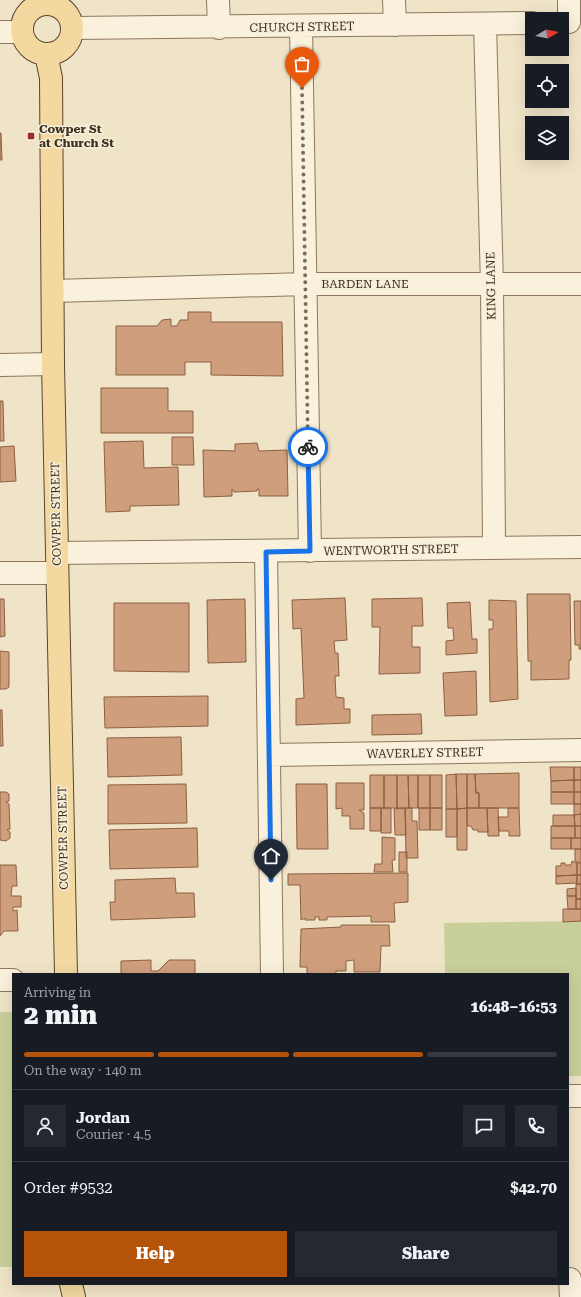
<!DOCTYPE html>
<meta charset="utf-8">
<style>
body{margin:0;font-family:"Roboto Serif",serif;background:#242831;color:#f1f3f6;height:100vh;display:flex;flex-direction:column;font-size:15px;white-space:nowrap}
*{box-sizing:border-box;margin:0}
p{font-size:13px;color:#9ea1a6}
.icon{flex:none;width:22px;height:22px;fill:none;stroke:currentColor;stroke-width:2;stroke-linecap:round;stroke-linejoin:round}
.map{position:relative;flex:1;overflow:hidden}
.details{position:absolute;left:12px;top:973px;width:557px;height:312px;display:flex;flex-direction:column;background:#171b24;border-radius:0px;box-shadow:0 4px 16px #0002}
.details>*{flex:none}
.needle{width:26px;rotate:80deg}
.controls{position:absolute;left:525px;top:12px;display:grid;gap:8px}
.controls a{display:grid;place-items:center;width:44px;height:44px;border-radius:0px;background:#171b24;box-shadow:0 4px 16px #0002;font-size:20px}
.pin{position:absolute;display:grid;place-items:center;width:34px;height:34px;color:#fff;margin:-41px -17px;border-radius:50% 50% 50% 0;rotate:-45deg;box-shadow:0 0 4px #0007}
.pin .icon{rotate:45deg}
.courier{position:absolute;display:grid;place-items:center;width:40px;height:40px;margin:-20px;border:3px solid #1a73e8;border-radius:50%;background:#fff;color:#222;box-shadow:0 1px 5px #0007}
.summary em{font-style:normal;font-weight:800}
.summary div{display:flex;flex-direction:column-reverse}
.summary{display:flex;align-items:center;justify-content:space-between;height:68px;padding:0 12px}
h1{font-size:26px;font-weight:800;line-height:30px}
.bar{display:grid;grid-template-columns:repeat(4,1fr);gap:6px 4px;align-content:center;height:48px;padding:0 12px}
.bar i{height:5px;border-radius:3px;background:#363941}
.bar .current{background:#b45309}
.bar p{grid-column:span 4}
.line{display:flex;align-items:center;gap:10px;padding:0 12px;border-top:1px solid #363941}
.line div{flex:1}
.round{display:grid;place-items:center;flex:none;width:42px;height:42px;border-radius:0px;background:#242831}
.primary-button{display:flex;gap:8px;margin-top:auto;padding:8px 12px}
.primary-button a{flex:1;height:46px;border-radius:0px;background:#b45309;color:#fff;font-size:16px;font-weight:800;line-height:46px;text-align:center}
.primary-button a+a{background:#242831;color:#f1f3f6}
.map>svg:first-child{display:block}
.green{fill:#c9cf9b}
.building{fill:#cf9f7d;stroke:#8d5f41}
.lines{fill:none;stroke-linecap:round;stroke-linejoin:round}
.minor-casing{stroke:#8d765c;stroke-width:24}
.major-casing{stroke:#5b4430;stroke-width:24}
.minor{stroke:#faf1dc;stroke-width:22}
.major{stroke:#f3d9a0;stroke-width:22}
.done{stroke:#7c6e5b;stroke-width:4;stroke-dasharray:0 7.2}
.route{stroke:#1a73e8;stroke-width:5}
.poi-dot{fill:#9e2a2b;stroke:#f7eed8;stroke-width:1.5}
.labels{text-anchor:middle;dominant-baseline:central;stroke-width:3;stroke-linejoin:round;paint-order:stroke}
.street-label{font-size:12px;fill:#3d2e20;stroke:#f7eed8}
.poi-label{font-size:12px;font-weight:bold;fill:#3d2e20;stroke:#f7eed8;text-anchor:start}
</style>
<div class="map">
<svg width="581" height="1297" viewBox="0 0 581 1297">
<rect width="100%" height="100%" fill="#f0e4c8"/>
<path class="green" d="M 581,921 L 581,1076 L 568,1076 L 568,974 L 445,974 L 444,923 Z
M 0,1012 L 13,1012 L 13,1267 L 0,1267 Z"/>
<path class="building" d="M 0,133 L 1,133 L 2,160 L 0,160 Z
M 188,312 L 211,312 L 211,322 L 282,322 L 283,376 L 211,375 L 211,362 L 185,362 L 185,375 L 116,375 L 116,326 L 157,326 L 162,320 L 171,319 L 171,326 L 177,326 L 180,320 L 188,320 Z
M 101,388 L 168,388 L 168,411 L 193,411 L 193,433 L 101,433 Z
M 0,401 L 3,401 L 4,441 L 0,441 Z
M 172,437 L 193,437 L 194,465 L 172,465 Z
M 143,441 L 144,468 L 178,467 L 179,505 L 130,506 L 130,511 L 106,512 L 104,442 Z
M 257,443 L 259,451 L 287,450 L 288,496 L 259,496 L 259,489 L 257,489 L 257,491 L 234,492 L 232,489 L 232,496 L 204,497 L 203,450 L 235,451 L 235,444 Z
M 14,446 L 16,481 L 0,482 L 0,447 Z
M 527,594 L 570,594 L 571,660 L 569,660 L 569,679 L 531,680 L 531,661 L 528,661 Z
M 345,598 L 347,640 L 334,641 L 335,653 L 338,653 L 339,676 L 335,676 L 336,697 L 344,698 L 344,709 L 350,709 L 350,723 L 296,725 L 296,699 L 304,698 L 301,628 L 293,629 L 292,600 Z
M 422,598 L 423,626 L 412,626 L 412,647 L 420,647 L 420,673 L 379,674 L 380,627 L 372,627 L 372,599 Z
M 0,599 L 4,599 L 5,636 L 0,637 Z
M 245,599 L 246,662 L 208,663 L 207,600 Z
M 489,600 L 516,601 L 518,699 L 490,702 L 489,629 L 493,629 L 493,620 L 489,620 Z
M 574,601 L 581,601 L 581,649 L 579,649 L 579,645 L 575,645 Z
M 470,602 L 472,639 L 477,639 L 477,653 L 446,655 L 446,641 L 454,640 L 453,628 L 448,628 L 447,603 Z
M 114,603 L 189,603 L 189,672 L 114,671 Z
M 0,651 L 9,652 L 9,687 L 6,689 L 0,689 Z
M 476,671 L 477,715 L 445,716 L 443,673 Z
M 208,696 L 208,726 L 105,728 L 104,697 Z
M 0,710 L 2,710 L 3,746 L 0,746 Z
M 421,714 L 422,734 L 372,735 L 372,715 Z
M 181,737 L 182,775 L 108,777 L 107,738 Z
M 550,767 L 574,767 L 574,780 L 551,781 Z
M 574,767 L 581,767 L 581,780 L 574,780 Z
M 519,773 L 519,808 L 479,808 L 479,793 L 476,793 L 475,774 Z
M 456,774 L 457,809 L 446,809 L 446,775 Z
M 456,774 L 467,774 L 467,808 L 457,809 Z
M 467,774 L 475,774 L 476,793 L 479,793 L 479,808 L 467,808 Z
M 370,775 L 384,775 L 384,808 L 370,808 Z
M 384,775 L 397,775 L 397,808 L 384,808 Z
M 397,775 L 408,775 L 409,808 L 397,808 Z
M 408,775 L 418,775 L 418,808 L 409,808 Z
M 418,775 L 430,775 L 430,808 L 418,808 Z
M 430,775 L 442,775 L 442,808 L 430,808 Z
M 574,780 L 581,780 L 581,792 L 574,792 Z
M 574,780 L 574,792 L 551,792 L 551,781 Z
M 336,783 L 364,783 L 364,810 L 359,810 L 364,813 L 364,829 L 350,829 L 350,816 L 342,816 L 342,808 L 336,809 Z
M 186,784 L 187,823 L 108,824 L 108,785 Z
M 296,784 L 327,784 L 328,849 L 297,849 Z
M 0,792 L 6,792 L 9,794 L 9,801 L 6,802 L 9,804 L 10,829 L 7,830 L 10,832 L 10,838 L 6,841 L 0,840 Z
M 551,792 L 574,792 L 574,804 L 551,804 Z
M 574,792 L 581,792 L 581,804 L 574,804 Z
M 574,804 L 581,804 L 581,814 L 574,815 Z
M 370,808 L 381,808 L 381,831 L 370,831 Z
M 381,808 L 391,808 L 391,833 L 381,833 Z
M 405,808 L 412,808 L 412,821 L 417,821 L 418,858 L 406,858 Z
M 405,808 L 406,835 L 395,835 L 394,809 Z
M 419,808 L 430,808 L 430,830 L 419,830 Z
M 430,808 L 442,808 L 442,830 L 430,830 Z
M 467,808 L 487,808 L 488,832 L 478,832 L 478,830 L 473,830 L 471,826 L 467,826 Z
M 467,808 L 467,850 L 457,850 L 457,809 Z
M 487,808 L 498,808 L 499,836 L 488,836 Z
M 508,808 L 519,808 L 520,836 L 509,836 L 509,831 L 499,831 L 498,817 L 508,817 Z
M 446,809 L 457,809 L 457,837 L 446,837 Z
M 581,814 L 581,826 L 575,826 L 574,815 Z
M 553,815 L 574,815 L 575,826 L 553,826 Z
M 551,826 L 575,826 L 575,838 L 551,838 Z
M 575,826 L 581,826 L 581,838 L 575,838 Z
M 197,828 L 198,867 L 110,869 L 109,830 Z
M 382,837 L 395,838 L 395,860 L 392,860 L 393,872 L 374,872 L 375,864 L 382,864 Z
M 551,838 L 571,838 L 571,849 L 551,849 Z
M 571,838 L 581,838 L 581,849 L 571,849 Z
M 575,849 L 581,849 L 581,863 L 575,861 Z
M 399,852 L 407,852 L 407,872 L 399,872 Z
M 572,861 L 577,863 L 577,875 L 556,876 L 556,866 L 561,866 L 561,863 L 565,863 L 565,865 L 571,865 Z
M 577,863 L 581,863 L 581,875 L 577,875 Z
M 0,865 L 16,865 L 17,886 L 12,886 L 11,896 L 21,896 L 21,907 L 13,907 L 13,911 L 17,910 L 18,931 L 4,931 L 0,936 Z
M 408,873 L 408,902 L 394,903 L 395,922 L 371,922 L 371,916 L 327,917 L 327,920 L 319,920 L 319,917 L 315,917 L 315,920 L 305,920 L 305,918 L 301,920 L 300,885 L 288,885 L 288,874 Z
M 577,875 L 581,875 L 581,884 L 576,884 L 577,883 Z
M 577,875 L 577,883 L 556,884 L 556,876 Z
M 175,878 L 176,893 L 194,893 L 195,917 L 111,920 L 110,902 L 115,902 L 115,880 Z
M 576,884 L 581,884 L 581,899 L 576,899 Z
M 576,888 L 576,896 L 567,896 L 567,889 Z
M 567,896 L 576,896 L 576,909 L 568,909 Z
M 576,899 L 581,899 L 581,909 L 576,909 Z
M 563,909 L 581,909 L 581,921 L 563,922 Z
M 341,925 L 389,925 L 390,946 L 381,946 L 380,972 L 354,972 L 354,960 L 346,961 L 346,971 L 336,971 L 336,974 L 307,974 L 307,967 L 300,967 L 301,929 L 341,927 Z
M 151,960 L 151,971 L 158,971 L 169,960 L 195,960 L 195,974 L 121,974 L 121,961 Z"/>
<g class="lines">
<defs>
<path id="minor" d="M 218,0 L 219,28
M 394,0 L 395,25
M 569,0 L 569,22
M 485,24 L 492,285 L 494,548
M 301,26 L 310,551
M 72,28 L 532,23
M 0,32 L 22,32
M 53,291 L 305,284 L 581,284
M 0,365 L 53,364
M 266,552 L 272,974
M 57,553 L 581,547
M 0,573 L 57,573
M 270,755 L 581,750
M 0,980 L 13,980
M 568,1096 L 581,1096
M 570,1279 L 571,1297"/>
<path id="major" d="M22 29a25 25 0 1 1 50 0a25 25 0 1 1-50 0Z
M 46,54 L 51,78 L 53,364 L 66,974
M 71,1284 L 74,1297"/>
</defs>
<use href="#minor" class="minor-casing"/>
<use href="#major" class="major-casing"/>
<use href="#minor" class="minor"/>
<use href="#major" class="major"/>
</g>
<g class="lines">
<path class="done" d="M 302,88 L 308,447"/>
<path class="route" d="M 271,880 L 266,552 L 310,551 L 308,447"/>
</g>
<rect class="poi-dot" x="27" y="132" width="8" height="8" rx="2"/>
<g class="labels">
<g class="street-label">
<text transform="translate(302 27) rotate(-1)">CHURCH STREET</text>
<text x="365" y="284">BARDEN LANE</text>
<text transform="translate(491 286) rotate(-91)">KING LANE</text>
<text transform="translate(56 514) rotate(-91)">COWPER STREET</text>
<text transform="translate(391 550) rotate(-1)">WENTWORTH STREET</text>
<text transform="translate(425 753) rotate(-1)">WAVERLEY STREET</text>
<text transform="translate(63 838) rotate(-91)">COWPER STREET</text>
</g>
<g class="poi-label">
<text x="39" y="129">Cowper St<tspan x="39" dy="14">at Church St</tspan></text>
</g>
</g>
</svg>
<div class="controls">
<a><svg class="needle" viewBox="-14 -14 28 28"><path d="M0-13l5 13h-10z" fill="#e53935"/><path d="M0 13l5-13h-10z" fill="#9ea1a6"/></svg></a>
<a><svg class="icon" aria-label="locate" viewBox="0 0 24 24"><circle cx="12" cy="12" r="6"/><path d="M12 2v4M12 18v4M2 12h4M18 12h4"/></svg></a>
<a><svg class="icon" aria-label="layers" viewBox="0 0 24 24"><path d="M12 4l9 5-9 5-9-5zM3 14l9 5 9-5"/></svg></a>
</div>
<div class="pin" style="left:302px;top:88px;background:#ea580c"><svg class="icon" aria-label="bag" viewBox="0 0 24 24"><path d="M5 8h14l-1 12H6zM9 8a3 3 0 0 1 6 0"/></svg></div>
<div class="pin" style="left:271px;top:880px;background:#1f2937"><svg class="icon" aria-label="home" viewBox="0 0 24 24"><path d="M3 11l9-7 9 7M6 9v11h12V9"/></svg></div>
<div class="courier" style="left:308px;top:447px"><svg class="icon" aria-label="bike" viewBox="0 0 24 24"><circle cx="6" cy="16" r="4"/><circle cx="18" cy="16" r="4"/><path d="M6 16l4-8h5l3 8M10 8l3 8H6M13 5h3"/></svg></div>
<section class="details">
<div class="summary"><div><h1>2 min</h1><p>Arriving in</p></div><em>16:48–16:53</em></div>
<div class="bar"><i class="current"></i><i class="current"></i><i class="current"></i><i></i><p>On the way · 140 m</p></div>
<div class="line" style="height:72px"><a class="round"><svg class="icon" aria-label="person" viewBox="0 0 24 24"><circle cx="12" cy="8" r="4"/><path d="M4 21q1-7 8-7t8 7"/></svg></a><div><b>Jordan</b><p>Courier · 4.5</p></div><a class="round"><svg class="icon" aria-label="chat" viewBox="0 0 24 24"><path d="M4 5h16v11H9l-5 4z"/></svg></a><a class="round"><svg class="icon" aria-label="phone" viewBox="0 0 24 24"><path d="M5 4h4l2 5-3 2q2 4 5 5l2-3 5 2v4C11 20 4 13 5 4z"/></svg></a></div>
<div class="line" style="height:52px"><div>Order #9532</div><b>$42.70</b></div>
<div class="primary-button"><a>Help</a><a>Share</a></div>
</section>
</div>
